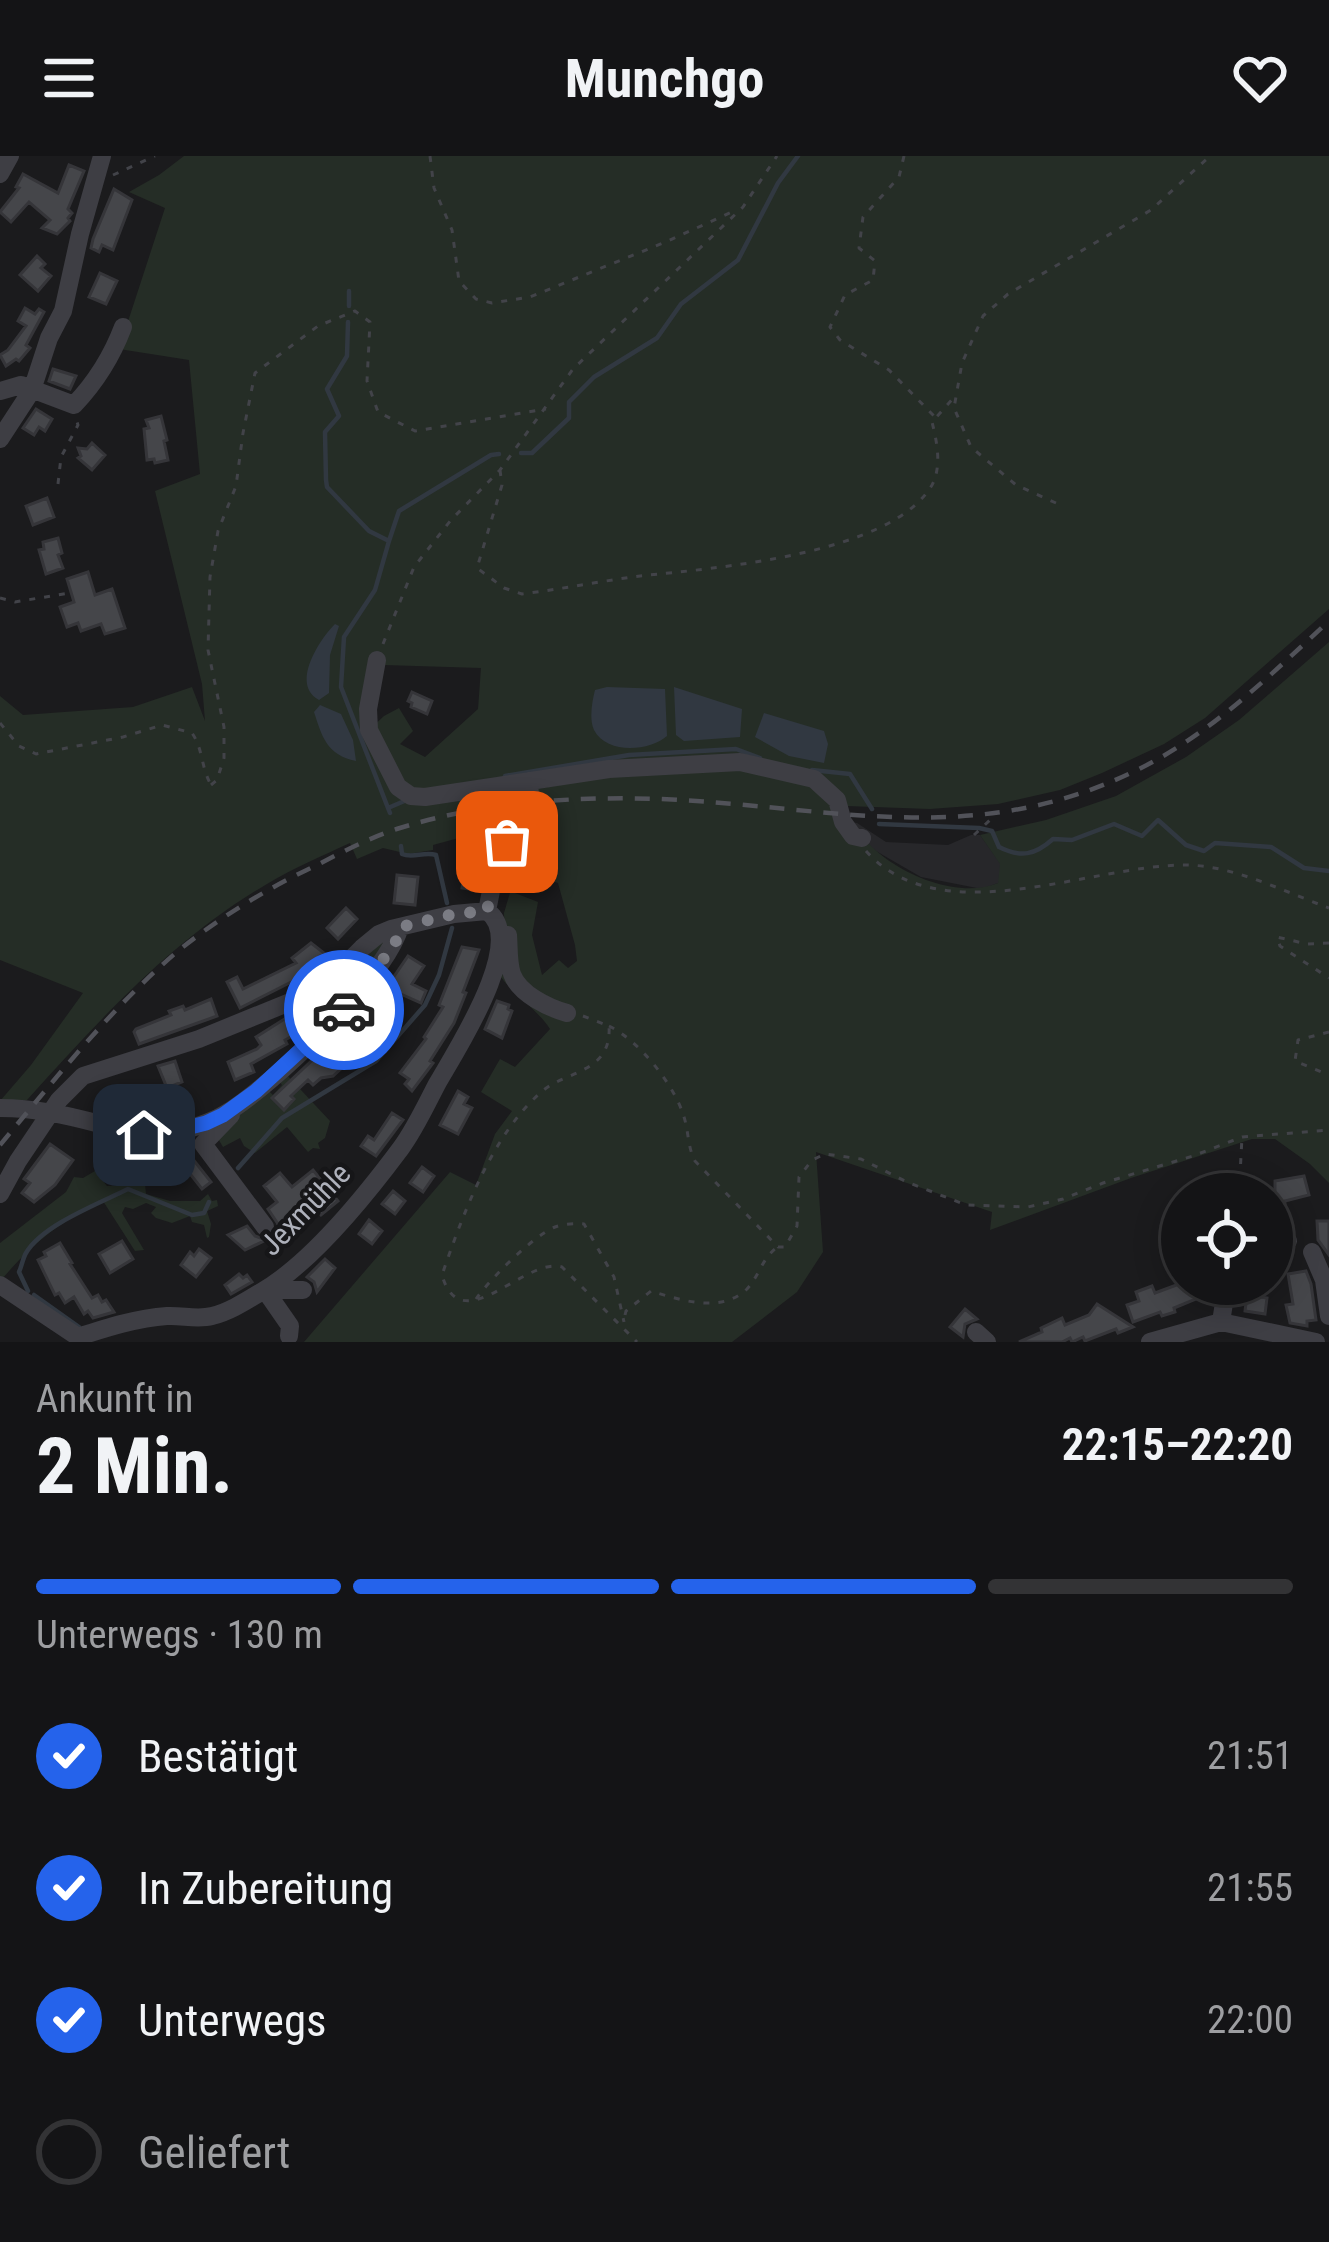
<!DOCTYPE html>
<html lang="de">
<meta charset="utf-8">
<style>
body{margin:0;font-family:"Roboto Condensed",sans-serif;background:#212123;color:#f1f3f6;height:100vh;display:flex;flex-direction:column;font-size:45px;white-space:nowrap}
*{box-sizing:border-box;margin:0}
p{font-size:39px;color:#9d9ea1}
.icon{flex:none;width:66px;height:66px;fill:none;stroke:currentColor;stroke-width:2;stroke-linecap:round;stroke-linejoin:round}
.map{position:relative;height:1186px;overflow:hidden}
.panel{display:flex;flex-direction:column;background:#141416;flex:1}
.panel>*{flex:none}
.tools{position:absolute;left:1161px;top:1017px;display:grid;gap:24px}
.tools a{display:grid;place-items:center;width:132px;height:132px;border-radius:50%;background:#141416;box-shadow:0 6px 30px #0003,0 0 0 3px #333335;font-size:60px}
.pin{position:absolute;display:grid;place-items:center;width:102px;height:102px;color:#fff;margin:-51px;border-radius:24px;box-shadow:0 6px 18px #0006}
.courier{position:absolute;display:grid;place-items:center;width:120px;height:120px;margin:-60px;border:9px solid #2563eb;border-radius:50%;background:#fff;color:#222;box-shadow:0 3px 15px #0007}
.head em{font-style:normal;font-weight:700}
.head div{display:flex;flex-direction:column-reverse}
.head{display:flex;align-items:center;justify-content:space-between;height:204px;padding:0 36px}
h1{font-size:78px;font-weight:700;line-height:90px}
.bar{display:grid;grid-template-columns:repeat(4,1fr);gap:18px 12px;align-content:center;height:144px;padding:0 36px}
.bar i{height:15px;border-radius:9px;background:#333335}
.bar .on{background:#2563eb}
.bar p{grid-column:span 4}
ol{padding:0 36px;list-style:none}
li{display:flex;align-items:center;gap:36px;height:132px}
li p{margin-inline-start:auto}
li .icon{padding:12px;border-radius:50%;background:#2563eb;color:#fff;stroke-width:4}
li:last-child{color:#9d9ea1}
li i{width:66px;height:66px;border:6px solid #333335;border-radius:50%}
header{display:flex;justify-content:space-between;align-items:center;height:156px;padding:0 36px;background:#141416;font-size:54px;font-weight:700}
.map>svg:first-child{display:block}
.built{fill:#27272a}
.green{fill:#252d26;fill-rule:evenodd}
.water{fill:#313841}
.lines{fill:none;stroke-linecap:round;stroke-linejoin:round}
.stream{stroke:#313841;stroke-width:4.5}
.building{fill:#45464a;stroke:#353539;stroke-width:3}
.path{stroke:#424349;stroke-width:3;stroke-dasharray:6 9;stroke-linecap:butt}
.minor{stroke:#3e3e44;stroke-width:18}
.rail{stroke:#515259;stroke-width:4.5;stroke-dasharray:15 12;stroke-linecap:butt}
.done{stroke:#7b7c84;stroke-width:12;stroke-dasharray:0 21.6}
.route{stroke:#2563eb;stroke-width:15}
.labels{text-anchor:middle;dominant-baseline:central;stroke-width:9;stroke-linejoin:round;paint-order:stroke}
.street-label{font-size:30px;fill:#aeb1bb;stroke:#161618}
</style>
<header><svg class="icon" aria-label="menu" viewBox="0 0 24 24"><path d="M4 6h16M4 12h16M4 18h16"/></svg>Munchgo<svg class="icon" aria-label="heart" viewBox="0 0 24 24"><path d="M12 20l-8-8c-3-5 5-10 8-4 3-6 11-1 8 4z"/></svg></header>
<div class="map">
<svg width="1329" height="1186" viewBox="0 0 1329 1186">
<rect width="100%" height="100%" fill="#1b1b1d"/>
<path class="built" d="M 850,666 L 857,667 L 886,686 L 948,689 L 971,679 L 980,679 L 1000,707 L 1001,722 L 998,727 L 982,733 L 921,721 L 869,691 Z"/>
<path class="green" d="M 184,0 L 1329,0 L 1329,453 L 1205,562 L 1164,588 L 1102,617 L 1060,634 L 998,648 L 930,653 L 846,650 C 859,703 949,748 998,727 L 1000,708 L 980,679 L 1046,664 L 1116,640 L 1186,601 L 1239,564 L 1329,486 L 1329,1027 L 1310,1008 L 1275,983 L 1252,983 L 1131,1022 L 990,1074 L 992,1056 L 816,996 L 823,1096 L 797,1136 L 732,1186 L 304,1186 L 450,1016 L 476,1029 L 495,978 L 512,955 L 481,936 L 500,903 L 515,911 L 550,873 C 537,853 515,840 500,820 L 505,794 L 504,757 L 514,723 L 518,720 L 504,709 L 512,673 L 491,679 L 488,674 L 433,689 L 433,694 L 408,698 L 383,692 L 357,703 L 350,687 C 322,700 293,712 267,728 C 173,783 99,864 27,944 L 0,945 L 31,909 L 83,837 L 0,804 L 0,540 L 23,559 L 133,551 L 192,531 L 205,565 L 202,528 L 155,335 L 200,318 L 189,204 L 119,193 L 165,52 L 129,36 L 159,19 ZM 384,509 L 481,512 L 478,553 L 425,601 L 400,588 L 413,575 L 399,552 L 384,560 L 370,573 ZM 540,721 L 558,727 L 575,789 L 577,805 L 568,812 L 559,804 L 542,819 L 532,779 L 538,746 L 515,737 Z
M 392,784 L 336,852 L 330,850 L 325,840 L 373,786 Z
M 286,918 L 330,965 L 325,982 L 318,987 L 320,993 L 313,992 L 308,996 L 287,971 L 255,997 L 244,990 L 240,982 L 223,991 L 217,981 L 267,933 L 273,939 L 282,929 L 278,924 Z
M 95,1015 L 107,1030 L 145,1028 L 146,1038 L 170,1045 L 200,1045 L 208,1038 L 212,1045 L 217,1044 L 218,1050 L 207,1055 L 211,1068 L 209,1081 L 207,1082 L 204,1069 L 192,1066 L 190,1060 L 172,1067 L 156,1062 L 151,1057 L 156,1051 L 146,1047 L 133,1053 L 125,1051 L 122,1057 L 144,1094 L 135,1095 L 103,1045 C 60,1065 33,1087 2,1123 L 0,1122 L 0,1087 L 66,1036 L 74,1021 L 83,1022 Z"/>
<path class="water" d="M 335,468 L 339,470 L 330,499 L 329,537 L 319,544 C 290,529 319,484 335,468 Z
M 607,531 L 665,533 L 667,580 C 650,595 607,599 594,574 C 589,563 592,546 595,534 Z
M 674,531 L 742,553 L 740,581 L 684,585 L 676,579 Z
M 320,549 L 341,558 L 353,584 L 356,605 C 327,599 322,581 314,556 Z
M 764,557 L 824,575 L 828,588 L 824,607 L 789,600 L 755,581 Z"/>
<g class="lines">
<path class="stream" d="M 349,150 L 349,135
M 348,166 L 347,200 L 327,233 L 339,260 L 325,276 L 326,324 L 327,331 L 369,375 L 389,385 L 375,434 L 344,481 L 341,531 L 388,652
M 521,297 L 532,297 L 569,262 L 569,246 L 594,221 L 657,182 L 681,148 L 738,104 L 778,27 L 798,0
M 389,385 L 399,355 L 491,299 L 499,298
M 812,614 L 850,618 L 872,653
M 505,620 L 629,599 L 736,593 L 760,602
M 390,657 L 388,652 L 409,643
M 879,668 L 979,672 L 992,675 L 999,691 C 1021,702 1035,699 1053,683 L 1072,684 L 1114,668 L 1142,680 L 1158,664 L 1186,689 L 1204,695 L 1215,687 L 1271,691 L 1304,712 L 1329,715
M 401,690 L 402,698 C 413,703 424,695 436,699 L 447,747
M 238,1012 L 282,962 L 376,905 L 425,849 L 439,819 L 452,772
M 28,1135 L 19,1116 C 22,1109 23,1102 26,1097 C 42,1069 100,1047 128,1033 L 192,1059 L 204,1057 L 209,1046
M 34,1139 L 79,1171"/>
</g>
<path class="building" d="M 69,9 L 84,15 L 68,53 L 72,57 L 68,62 L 70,65 L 57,78 L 42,72 L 50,64 L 29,46 L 11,66 L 0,56 L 19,32 L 16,31 L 23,18 L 58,37 Z
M 114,33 L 132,44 L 113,94 L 102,89 L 99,96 L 91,92 L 93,83 Z
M 37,100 L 45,108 L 41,112 L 51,120 L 38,135 L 20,119 Z
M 100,117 L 117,125 L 106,148 L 89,141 Z
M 25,152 L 35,158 L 39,153 L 44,156 L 26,189 L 30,192 L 19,205 L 16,203 L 6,210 L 0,199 L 8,194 L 26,170 L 18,165 Z
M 53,213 L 76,220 L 70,233 L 49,225 Z
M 36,253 L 52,263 L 45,275 L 39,271 L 34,279 L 23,272 Z
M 161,260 L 167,284 L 164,285 L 168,304 L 155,307 L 154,303 L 147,304 L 144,273 L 149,272 L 146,264 Z
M 92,287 L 105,299 L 92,314 L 78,302 L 81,300 L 78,292 L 87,293 Z
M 47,342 L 54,361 L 33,369 L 26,350 Z
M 58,382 L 62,397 L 58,399 L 63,412 L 46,418 L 39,394 L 44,393 L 43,386 Z
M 88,416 L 95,439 L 112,433 L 125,472 L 105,478 L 101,468 L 81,475 L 78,467 L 67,471 L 60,451 L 74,446 L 67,423 Z
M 412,536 L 432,545 L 427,558 L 411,551 L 412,547 L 408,545 Z
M 469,692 L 487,695 L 477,734 L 462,732 Z
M 397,719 L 418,721 L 415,749 L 394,747 Z
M 346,752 L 357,763 L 338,783 L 327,772 Z
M 311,787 L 324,797 L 301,816 L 303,820 L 240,852 L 227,826 L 237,821 L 243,833 L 296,807 L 292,802 Z
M 462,791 L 479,794 L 463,836 L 466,837 L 454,867 L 430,905 L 433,907 L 412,935 L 405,928 L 409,923 L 400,917 L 426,883 L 424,881 L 443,851 L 439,849 Z
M 408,800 L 424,810 L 412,828 L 426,835 L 421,847 L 396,836 L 392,843 L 382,838 Z
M 211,843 L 217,860 L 139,888 L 134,876 L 136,873 L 171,859 L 169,855 L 183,850 L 185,854 Z
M 326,843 L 329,848 L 317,861 L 304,869 L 305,873 L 285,884 L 287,888 L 251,908 L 254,916 L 235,924 L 228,906 L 257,893 L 261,889 L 256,881 L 286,862 Z
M 497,845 L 509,849 L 508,853 L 512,855 L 502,882 L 485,873 Z
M 359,855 L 371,864 L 354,886 L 342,877 Z
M 320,897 L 332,910 L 343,911 L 333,920 L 321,922 L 313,929 L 308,924 L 291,940 L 294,943 L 284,954 L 272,942 Z
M 175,905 L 182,926 L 167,932 L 158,910 Z
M 130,934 L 144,957 L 130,963 L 122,960 L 114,940 Z
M 458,935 L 468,941 L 464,948 L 472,952 L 458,978 L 440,969 Z
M 178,940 L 184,956 L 150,966 L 144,953 Z
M 392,957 L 403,964 L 376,1000 L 361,990 L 368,980 L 374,984 Z
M 104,986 L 125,990 L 121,1013 L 99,1010 Z
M 50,988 L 73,1004 L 55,1029 L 34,1046 L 22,1037 L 30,1027 L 24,1023 Z
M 143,993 L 148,993 L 160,1003 L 144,1022 L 129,1009 Z
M 192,1002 L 211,1026 L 202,1033 L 183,1009 Z
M 422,1011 L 434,1020 L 423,1036 L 410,1027 Z
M 313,1014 L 338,1045 L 321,1059 L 315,1052 L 286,1076 L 274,1081 L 278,1068 L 268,1053 L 277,1046 L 264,1030 L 280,1017 L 292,1031 Z
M 1304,1020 L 1309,1039 L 1285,1045 L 1285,1055 L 1275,1056 L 1275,1025 Z
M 393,1035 L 405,1045 L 395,1058 L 382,1048 Z
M 369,1064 L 382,1075 L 372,1088 L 359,1078 Z
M 1317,1065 L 1329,1065 L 1329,1099 L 1318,1084 Z
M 247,1070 L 255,1080 L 266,1084 L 245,1094 L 228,1079 Z
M 122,1085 L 133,1103 L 110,1117 L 99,1098 Z
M 60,1087 L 72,1107 L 70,1108 L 92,1142 L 98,1139 L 102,1146 L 106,1144 L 114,1156 L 93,1162 L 88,1155 L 84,1158 L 74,1141 L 65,1147 L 59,1137 L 55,1139 L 38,1104 L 46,1100 L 44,1096 Z
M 199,1093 L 211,1102 L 196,1121 L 181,1109 L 190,1096 L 194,1100 Z
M 325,1103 L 335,1112 L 317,1136 L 314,1126 L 307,1121 Z
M 1306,1115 L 1311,1128 L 1316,1164 L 1307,1165 L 1307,1170 L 1290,1167 L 1286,1149 L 1293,1148 L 1288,1118 Z
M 239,1118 L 243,1122 L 247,1119 L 252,1126 L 231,1138 L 225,1129 Z
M 1179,1128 L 1196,1128 L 1201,1141 L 1174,1152 L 1175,1156 L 1162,1160 L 1160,1156 L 1133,1166 L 1127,1149 L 1139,1145 L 1136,1136 L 1152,1130 L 1155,1137 Z
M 1247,1139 L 1267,1142 L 1265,1158 L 1245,1155 Z
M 1097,1148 L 1133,1171 L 1118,1177 L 1116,1173 L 1085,1185 L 1083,1181 L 1072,1186 L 1070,1182 L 1062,1186 L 1019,1186 L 1042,1176 L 1041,1172 L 1062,1162 L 1065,1169 L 1089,1159 Z
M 965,1153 L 977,1163 L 965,1168 L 963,1181 L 950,1171 Z"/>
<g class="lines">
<path class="path" d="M 430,0 L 434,32 L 452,74 L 459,125 L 476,143 L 492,147 L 530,141 L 668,85 L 736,54
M 904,0 L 899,21 L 863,61 L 859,92 L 875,105 L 873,124 L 845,139 L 830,171 L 840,184 L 889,214 L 935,261
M 113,19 L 155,0
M 500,314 L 502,329 L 477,412 L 504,432 L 522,438 C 562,433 601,425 640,420 C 715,412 891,399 932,329 C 942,310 937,286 932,266 L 956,239
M 58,328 L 61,301 L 78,269 L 76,263
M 1056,347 L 1016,329 L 971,291 L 954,252 L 962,207 L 983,160 L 1008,138 L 1151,54 L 1210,0
M 0,442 L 15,446 L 69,437
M 383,488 L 414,411 L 451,364 L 500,314 L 573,213 L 743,51 L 777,0
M 0,567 L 19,590 L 36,598 L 123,581 L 162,569 L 192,577 C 203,593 201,610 210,627
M 211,629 L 217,624 L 224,602 L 224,571 L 208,494 L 210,421 L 218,375 L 236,330 L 243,277 L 255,217 L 318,170 L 355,155 L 370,166 L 367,225 L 378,256 L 415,275 L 546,253
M 974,679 L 990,664
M 866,695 C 941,779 1092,708 1187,709 C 1235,710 1285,736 1329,752
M 1329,787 L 1307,788 L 1277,781 L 1280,790 L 1329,822
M 583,860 L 609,870 C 612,918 565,914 540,937 C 491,981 463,1058 442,1119 C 461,1186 525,1100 562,1111 L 637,1186
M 609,870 C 638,884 673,927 683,958 C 689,974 687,990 695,1005 L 778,1091 L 785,1091 L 797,1070 L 799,1021 L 812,1004 L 825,998 L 861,1003 L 907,1026 L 966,1049 L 1028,1051 L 1063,1043 L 1103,1027 L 1193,1000 L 1242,981 L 1329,974
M 1329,876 L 1298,884 L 1295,905 L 1329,919
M 1239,1038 L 1242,981
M 476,1143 C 490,1123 533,1080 555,1071 C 564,1068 575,1067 584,1068 L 614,1121 L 624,1166
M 625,1159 L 626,1155 L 651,1135 C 680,1144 721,1158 747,1133 C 759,1120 762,1103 776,1092"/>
<path class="minor" d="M 0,18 L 10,0
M 0,235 L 21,229 L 74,249 C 95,227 112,200 123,171
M 0,283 L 32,234 L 49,182 L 63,155 L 80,78 L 102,0
M 377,504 L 368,553 L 369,574 L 398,631 L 411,640 L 425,641 L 609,613 L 740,606 L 814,623 L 837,644 L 843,666 L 853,680 L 862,682
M 487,755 L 497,705 L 507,686 L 524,669 L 531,654 L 529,625
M 508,779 C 509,791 508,807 512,818 C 519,838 549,852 567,857
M 0,952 C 35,952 66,959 100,968 C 117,972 137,981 154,980 C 173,979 209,968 225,958 C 273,929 384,823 400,771
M 231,959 L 203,988 L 265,1071
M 0,1038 L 18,1005 L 59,944 L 83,920 L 199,883 L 312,837 L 329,825 L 362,792 L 379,778 L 391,773 L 454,758 L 487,755
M 1272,1083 L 1288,1085
M 1312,1096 L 1324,1124 L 1329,1160
M 0,1129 L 78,1181 C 106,1172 137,1162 167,1160 C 182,1159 197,1164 212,1160 C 229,1156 246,1145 261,1136 C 312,1107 366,1039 401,992 C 415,973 426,949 437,928 C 455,896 529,784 487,755
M 265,1134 L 290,1170 L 289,1180
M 265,1134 L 303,1134
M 1221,1166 L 1227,1128
M 976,1176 L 987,1186
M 1150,1186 L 1221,1166 L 1316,1186"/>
<path class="rail" d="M 0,989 C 56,922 111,852 178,795 C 220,761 268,732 317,709 C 344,695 371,681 400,672 C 483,646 574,640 661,643 C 830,650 972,694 1135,615 C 1210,579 1268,521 1329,465"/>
</g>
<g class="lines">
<path class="done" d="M 344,854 L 395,788 L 400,771 L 454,758 L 487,755 L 497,705 L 507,686"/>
<path class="route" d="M 144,979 L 155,980 L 206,967 L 223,959 L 256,935 L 344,854"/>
</g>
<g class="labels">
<g class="street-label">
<text transform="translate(305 1053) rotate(-46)">Jexmühle</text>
</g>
</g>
</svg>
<div class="tools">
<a><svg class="icon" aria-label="locate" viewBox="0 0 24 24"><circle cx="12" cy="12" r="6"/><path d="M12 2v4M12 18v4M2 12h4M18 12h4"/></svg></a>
</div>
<div class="pin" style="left:507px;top:686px;background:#ea580c"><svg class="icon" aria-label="bag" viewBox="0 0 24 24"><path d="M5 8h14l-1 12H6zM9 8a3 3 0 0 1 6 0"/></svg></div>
<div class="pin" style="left:144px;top:979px;background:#1f2937"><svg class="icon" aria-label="home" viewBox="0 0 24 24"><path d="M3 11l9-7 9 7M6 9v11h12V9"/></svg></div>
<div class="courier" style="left:344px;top:854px"><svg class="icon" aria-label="car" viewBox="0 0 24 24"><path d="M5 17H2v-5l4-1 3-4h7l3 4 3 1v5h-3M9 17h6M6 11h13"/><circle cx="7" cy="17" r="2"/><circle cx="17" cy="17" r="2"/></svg></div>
</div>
<section class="panel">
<div class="head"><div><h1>2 Min.</h1><p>Ankunft in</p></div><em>22:15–22:20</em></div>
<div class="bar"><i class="on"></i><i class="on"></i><i class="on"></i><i></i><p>Unterwegs · 130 m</p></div>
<ol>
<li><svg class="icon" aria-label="check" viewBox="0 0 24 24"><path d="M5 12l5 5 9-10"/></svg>Bestätigt<p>21:51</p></li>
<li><svg class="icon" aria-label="check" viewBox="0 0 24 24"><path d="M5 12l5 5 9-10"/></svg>In Zubereitung<p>21:55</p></li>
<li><svg class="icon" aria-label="check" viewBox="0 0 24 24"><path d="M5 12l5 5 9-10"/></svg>Unterwegs<p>22:00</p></li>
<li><i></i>Geliefert</li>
</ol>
</section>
